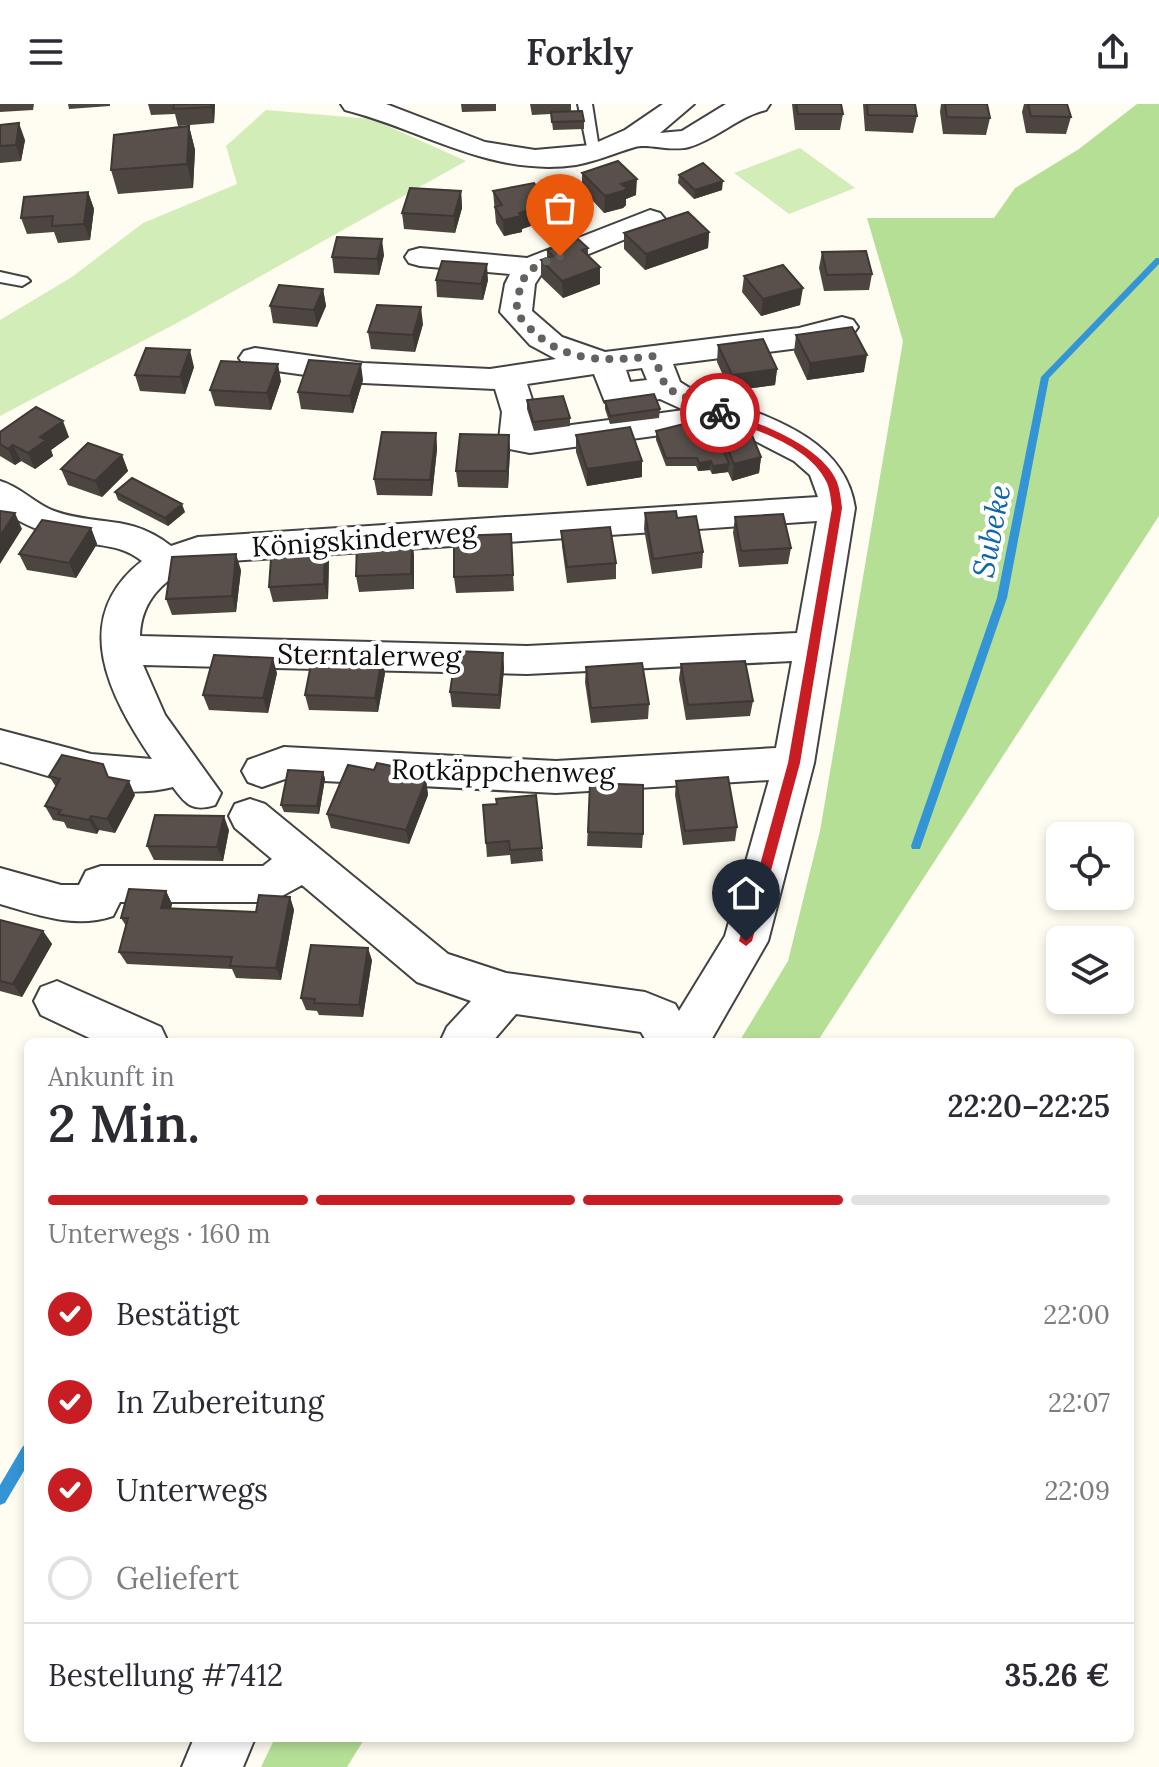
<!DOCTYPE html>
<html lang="de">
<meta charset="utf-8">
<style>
body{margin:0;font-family:Lora,serif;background:#f7f7f7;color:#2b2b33;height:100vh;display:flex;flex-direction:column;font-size:30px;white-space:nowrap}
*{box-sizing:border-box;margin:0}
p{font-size:26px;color:#7c7c81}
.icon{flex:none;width:44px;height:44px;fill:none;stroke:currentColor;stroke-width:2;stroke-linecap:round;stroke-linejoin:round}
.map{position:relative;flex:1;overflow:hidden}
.side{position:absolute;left:24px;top:934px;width:1110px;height:704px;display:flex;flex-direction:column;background:#fff;border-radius:12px;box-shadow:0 4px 12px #0003}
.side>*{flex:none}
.controls{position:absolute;left:1046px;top:718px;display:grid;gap:16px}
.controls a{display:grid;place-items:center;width:88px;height:88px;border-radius:12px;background:#fff;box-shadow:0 4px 12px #0003;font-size:40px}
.pin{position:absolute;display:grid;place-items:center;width:68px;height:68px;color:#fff;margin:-82px -34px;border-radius:50% 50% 50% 0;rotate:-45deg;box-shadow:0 0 8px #0007}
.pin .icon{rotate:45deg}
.courier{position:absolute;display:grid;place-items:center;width:80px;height:80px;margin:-40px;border:6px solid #c91d24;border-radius:50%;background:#fff;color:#222;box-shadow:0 2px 10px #0007}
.headline em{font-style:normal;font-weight:600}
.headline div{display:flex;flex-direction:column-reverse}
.headline{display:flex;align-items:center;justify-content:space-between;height:136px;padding:0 24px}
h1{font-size:52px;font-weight:600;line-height:60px}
.bar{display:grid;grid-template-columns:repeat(4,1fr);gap:12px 8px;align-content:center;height:96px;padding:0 24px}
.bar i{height:10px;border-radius:6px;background:#e1e1e2}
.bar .selected{background:#c91d24}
.bar p{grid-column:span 4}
.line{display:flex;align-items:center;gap:20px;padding:0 24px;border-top:2px solid #e1e1e2}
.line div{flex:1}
ol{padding:0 24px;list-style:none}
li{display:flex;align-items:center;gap:24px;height:88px}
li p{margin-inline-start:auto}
li .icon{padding:8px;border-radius:50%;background:#c91d24;color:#fff;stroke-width:4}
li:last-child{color:#7c7c81}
li i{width:44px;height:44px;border:4px solid #e1e1e2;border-radius:50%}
header{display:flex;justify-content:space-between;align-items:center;height:104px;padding:0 24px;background:#fff;font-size:36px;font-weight:600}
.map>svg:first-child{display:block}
.green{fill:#d3edb8}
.forest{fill:#b6df96}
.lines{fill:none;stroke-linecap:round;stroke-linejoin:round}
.stream{fill:#3495d6;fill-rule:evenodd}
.lane-casing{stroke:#424242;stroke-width:4}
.street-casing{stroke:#424242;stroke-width:4}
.lane{fill:#fff;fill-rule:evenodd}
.street{fill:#fff;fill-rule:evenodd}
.wall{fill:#4d4540}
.shaded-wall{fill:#3e3834}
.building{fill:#59504b;stroke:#3e3834;stroke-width:2}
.route{fill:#c91d24}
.done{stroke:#63625e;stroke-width:8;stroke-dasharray:0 14.4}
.labels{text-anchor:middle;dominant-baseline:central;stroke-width:8;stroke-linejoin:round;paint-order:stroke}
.street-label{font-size:28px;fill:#0f0f0f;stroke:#fff}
.water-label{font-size:30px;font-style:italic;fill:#0f66aa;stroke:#fff}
</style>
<header><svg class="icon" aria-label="menu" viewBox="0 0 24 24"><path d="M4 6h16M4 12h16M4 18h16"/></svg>Forkly<svg class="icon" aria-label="share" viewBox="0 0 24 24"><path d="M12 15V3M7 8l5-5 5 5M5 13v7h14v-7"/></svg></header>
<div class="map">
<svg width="1159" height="1663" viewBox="0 0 1159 1663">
<rect width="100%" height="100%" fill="#fffcf1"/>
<path class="green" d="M 266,6 L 372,15 L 466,57 L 177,219 L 0,312 L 0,216 L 72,173 L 143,119 L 237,80 L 226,42 Z
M 800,44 L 855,84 L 789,110 L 734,69 Z"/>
<path class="forest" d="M 1137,0 L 1159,0 L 1159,412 L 817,938 L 739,938 L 788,857 L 820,727 L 903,237 L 867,114 L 994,114 L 1015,84 L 1079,45 Z
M 275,1634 L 365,1634 L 347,1663 L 261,1663 Z"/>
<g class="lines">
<path class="stream" d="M 1156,154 L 1159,154 L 1159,160 L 1049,274 L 1007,494 L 921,742 L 920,745 L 912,745 L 911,742 L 997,494 L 1041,273 Z
M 28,1340 L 28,1360 L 5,1399 L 0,1401 L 0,1381 L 23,1342 Z"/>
<defs>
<path id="lane" d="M 578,0 L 592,0 L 600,51 L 588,48 Z
M 0,168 L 27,174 L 30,177 L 22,182 L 0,178 Z"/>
<path id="street" d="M 341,0 L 386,0 L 485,38 L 535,46 L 591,41 L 625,26 L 663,0 L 694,0 L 660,29 L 682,27 L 726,0 L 770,0 L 766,6 C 737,13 717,35 689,43 C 671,48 648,39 635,43 C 615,49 597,57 576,61 C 491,73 424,26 345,6 Z
M 650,106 L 660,109 L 665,115 L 660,121 L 542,169 L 535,180 L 532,207 L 562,233 L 605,248 L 799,224 L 842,213 L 853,216 L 858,223 L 853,230 L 799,244 L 673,260 L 680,278 L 688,283 C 749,308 844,326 855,404 L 814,659 L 768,837 L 710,938 L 647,938 L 641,928 L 516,910 L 492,938 L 440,938 L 447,923 L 471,897 L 417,878 L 302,781 L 271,798 L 120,798 L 113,812 C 75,825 38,811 0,800 L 0,764 L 61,781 L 79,781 L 86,767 L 101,762 L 263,762 L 272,755 L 235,724 L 229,712 L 235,700 L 250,695 L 265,700 L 448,850 L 506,869 L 645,888 L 675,900 L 679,907 L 725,832 L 769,676 L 556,689 L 285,675 L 262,683 L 248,678 L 242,667 L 248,656 L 284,643 L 556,657 L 776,644 L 792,557 L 527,570 L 143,561 L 165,611 L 221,689 L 215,701 C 193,708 186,701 173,683 C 115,698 55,673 0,658 L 0,626 L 91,650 L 152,655 C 110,593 68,515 142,457 C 120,440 102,443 76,437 C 47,430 25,422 0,406 L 0,377 C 21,383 35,400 54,407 C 98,423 129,409 171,442 L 198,433 L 818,393 L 810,371 L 794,357 L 726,322 L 530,349 L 504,344 L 499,336 L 502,308 L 495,285 L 363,279 L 255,264 L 244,261 L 239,254 L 244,247 L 255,244 L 363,259 L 490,265 L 556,255 L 530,241 L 500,208 L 505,180 L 510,170 L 420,162 L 409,159 L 405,153 L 409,147 L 420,144 L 527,154 ZM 642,264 L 647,276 L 630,278 L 626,266 ZM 594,270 L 605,298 L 617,301 L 660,295 L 684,306 L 534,326 L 536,308 L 527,280 ZM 817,417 L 797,529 L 527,542 L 140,532 C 141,494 167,472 201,459 Z
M 57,877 L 161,923 L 168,938 L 98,938 L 41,911 L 34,897 L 41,883 Z
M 194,1634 L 255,1634 L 243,1663 L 182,1663 Z"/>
</defs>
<use href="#lane" class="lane-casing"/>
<use href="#street" class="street-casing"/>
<use href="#lane" class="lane"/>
<use href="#street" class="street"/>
</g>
<path class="wall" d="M 0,0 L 34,0 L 33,6 L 0,8 Z
M 68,0 L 110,0 L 110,2 L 69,5 Z
M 148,0 L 215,0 L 214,19 L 178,22 L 175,10 L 151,11 Z
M 461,0 L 496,0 L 496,7 L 462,8 Z
M 530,0 L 571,0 L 571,7 L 584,17 L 584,25 L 553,26 L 551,10 L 532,11 Z
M 792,0 L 841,0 L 843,10 L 840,26 L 795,26 Z
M 863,0 L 915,0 L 917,12 L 913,29 L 865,27 Z
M 941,0 L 987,0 L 990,14 L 986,31 L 943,30 L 940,8 Z
M 1024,0 L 1067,0 L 1071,13 L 1066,30 L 1026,29 L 1022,8 Z
M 0,21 L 25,36 L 21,57 L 0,59 Z
M 189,22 L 195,46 L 193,84 L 118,90 L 111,66 Z
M 582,69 L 636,91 L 626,95 L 626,101 L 623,104 L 604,109 L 582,85 Z
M 679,71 L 722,86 L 694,95 L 678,79 Z
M 461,87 L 462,104 L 455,129 L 404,125 L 402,109 Z
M 493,87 L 548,116 L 522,125 L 522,128 L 504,132 L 496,119 Z
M 88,88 L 94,105 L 90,136 L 58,139 L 54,128 L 27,130 L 21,114 Z
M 709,128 L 708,144 L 645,166 L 624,145 L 624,129 Z
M 588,144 L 588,151 L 600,180 L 563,194 L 541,173 L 541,156 L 547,154 L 547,146 Z
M 822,148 L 872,170 L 869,186 L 824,187 L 819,164 Z
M 384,151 L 379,171 L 334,169 L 332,153 Z
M 744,172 L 800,201 L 761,212 L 742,188 Z
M 436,176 L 488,176 L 483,196 L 437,193 Z
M 323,185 L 326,202 L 317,223 L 273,219 L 270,202 Z
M 423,220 L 415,248 L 371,245 L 368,228 Z
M 796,231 L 864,268 L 807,276 L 794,248 Z
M 718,241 L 777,265 L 775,281 L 730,287 L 717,258 Z
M 194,263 L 185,290 L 140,287 L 135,271 Z
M 363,276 L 353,309 L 301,305 L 298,288 Z
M 281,277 L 271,306 L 215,302 L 210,286 Z
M 527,296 L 570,314 L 570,322 L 534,327 L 527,305 Z
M 605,297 L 660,305 L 659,314 L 610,320 L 605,305 Z
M 719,325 L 761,353 L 759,369 L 732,377 L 728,368 L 712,370 L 710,366 L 698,367 L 696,362 L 666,362 L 656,336 L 656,327 L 689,332 L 718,333 Z
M 0,328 L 69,333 L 51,346 L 53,352 L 35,365 L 21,357 L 15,361 L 0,352 Z
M 436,329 L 437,345 L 432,392 L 377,391 L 374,375 Z
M 509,331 L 510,347 L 508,384 L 458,383 L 456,367 Z
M 576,331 L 642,373 L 587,382 L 576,348 Z
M 122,351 L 128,367 L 102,393 L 68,381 L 61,365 Z
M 115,388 L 185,408 L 168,422 L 118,396 Z
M 645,409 L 677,414 L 703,448 L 702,464 L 652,470 L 644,425 Z
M 735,413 L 791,444 L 788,460 L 739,463 L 733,429 Z
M 91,424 L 97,440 L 76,474 L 27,466 L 19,450 Z
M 561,427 L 616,459 L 616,475 L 567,479 L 562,442 Z
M 511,430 L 514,487 L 456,489 L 454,473 Z
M 412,436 L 414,452 L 414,485 L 359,488 L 356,472 Z
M 329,454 L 328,495 L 273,498 L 269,483 Z
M 241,466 L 236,508 L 172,511 L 166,495 Z
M 503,549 L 504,565 L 500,605 L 452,603 L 450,588 Z
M 681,560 L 753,597 L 750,612 L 686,616 L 679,575 Z
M 586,563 L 649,600 L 648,615 L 591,619 L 585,578 Z
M 277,569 L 268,609 L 209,606 L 203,591 Z
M 385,569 L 378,608 L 309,606 L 305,591 Z
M 402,664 L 403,672 L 426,676 L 428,691 L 409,740 L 331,724 L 327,710 L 374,666 Z
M 323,668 L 325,675 L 319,710 L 284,708 L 281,701 Z
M 49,672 L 110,673 L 135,691 L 115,729 L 99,726 L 97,730 L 67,724 L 64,718 L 53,716 L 45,702 L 56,683 Z
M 676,677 L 737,723 L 735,737 L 683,741 L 675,691 Z
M 590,679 L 643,730 L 642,744 L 587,742 Z
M 483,701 L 542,744 L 543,757 L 511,760 L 510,751 L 487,753 Z
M 229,726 L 223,757 L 154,756 L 147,742 Z
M 166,787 L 172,800 L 171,804 L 256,808 L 290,793 L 294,806 L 281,876 L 236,874 L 232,865 L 127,860 L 119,848 L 126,822 L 121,814 Z
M 0,816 L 43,827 L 52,840 L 22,893 L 0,887 Z
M 372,856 L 363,913 L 319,911 L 317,907 L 306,906 L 301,894 Z"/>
<path class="shaded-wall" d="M 211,0 L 215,0 L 214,19 L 211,3 Z
M 19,19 L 25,36 L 21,57 L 16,41 Z
M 189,22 L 195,46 L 193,84 L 187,60 Z
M 637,75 L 636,91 L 626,95 L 626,101 L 623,104 L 604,109 L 605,92 L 621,80 Z
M 723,77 L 722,86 L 694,95 L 695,86 Z
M 461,87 L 462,104 L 455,129 L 454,112 Z
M 88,88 L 94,105 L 90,136 L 84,120 Z
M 548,100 L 548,116 L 522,125 L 522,128 L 504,132 L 503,116 L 519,109 Z
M 709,128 L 708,144 L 645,166 L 646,150 Z
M 382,135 L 384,151 L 379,171 L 377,155 Z
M 487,160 L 488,176 L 483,196 L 481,180 Z
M 600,163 L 600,180 L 563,194 L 562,177 Z
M 803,184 L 800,201 L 761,212 L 763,195 Z
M 323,185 L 326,202 L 317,223 L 314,206 Z
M 421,203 L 423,220 L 415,248 L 413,231 Z
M 190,246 L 194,263 L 185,290 L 180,273 Z
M 867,251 L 864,268 L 807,276 L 810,259 Z
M 278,260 L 281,277 L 271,306 L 267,289 Z
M 361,260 L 363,276 L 353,309 L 350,292 Z
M 777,265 L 775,281 L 730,287 L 732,271 Z
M 63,317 L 69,333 L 51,346 L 53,352 L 35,365 L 28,349 L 40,333 Z
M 436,329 L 437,345 L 432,392 L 430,376 Z
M 509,331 L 510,347 L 508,384 L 507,367 Z
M 13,341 L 21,357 L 15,361 L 8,345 Z
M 122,351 L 128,367 L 102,393 L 95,377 Z
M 761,353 L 759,369 L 732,377 L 734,360 Z
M 642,357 L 642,373 L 587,382 L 587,365 Z
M 711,357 L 710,366 L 698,367 L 699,359 Z
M 729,360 L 728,368 L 712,370 L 713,362 Z
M 182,400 L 185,408 L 168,422 L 165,414 Z
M 15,409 L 22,425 L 0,460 L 0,432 Z
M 91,424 L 97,440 L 76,474 L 69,459 Z
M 412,436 L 414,452 L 414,485 L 411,470 Z
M 325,438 L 329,454 L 328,495 L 324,480 Z
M 236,450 L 241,466 L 236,508 L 232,492 Z
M 503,549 L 504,565 L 500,605 L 499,591 Z
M 273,554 L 277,569 L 268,609 L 263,594 Z
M 382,554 L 385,569 L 378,608 L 375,594 Z
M 323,668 L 325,675 L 319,710 L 317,702 Z
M 426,676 L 428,691 L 409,740 L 406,726 Z
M 129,677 L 135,691 L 115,729 L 107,715 Z
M 91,712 L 99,726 L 97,730 L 89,716 Z
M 224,712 L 229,726 L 223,757 L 217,743 Z
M 166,787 L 172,800 L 168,817 L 161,804 Z
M 290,793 L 294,806 L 281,876 L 276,864 Z
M 43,827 L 52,840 L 22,893 L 13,880 Z
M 368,844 L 372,856 L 363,913 L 359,901 Z"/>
<path class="building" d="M 174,0 L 211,0 L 211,3 L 173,5 Z
M 796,0 L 841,0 L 843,10 L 798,10 Z
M 867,0 L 915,0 L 917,12 L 868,11 Z
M 945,0 L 987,0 L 990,14 L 947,13 Z
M 1028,0 L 1067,0 L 1071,13 L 1031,12 Z
M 582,7 L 584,17 L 552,18 L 551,8 Z
M 19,19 L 16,41 L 0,42 L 0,21 Z
M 189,22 L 187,60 L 111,66 L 114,31 Z
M 618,57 L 637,75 L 621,80 L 627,84 L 623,87 L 605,92 L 582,69 Z
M 703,59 L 723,77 L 695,86 L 679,71 Z
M 534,79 L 548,100 L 519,109 L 521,112 L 503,116 L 495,103 L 502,101 L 493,87 Z
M 410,84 L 461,87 L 454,112 L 402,109 Z
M 88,88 L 84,120 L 52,122 L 53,112 L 21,114 L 24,93 Z
M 688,108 L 709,128 L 646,150 L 624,129 Z
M 337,133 L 382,135 L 377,155 L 332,153 Z
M 578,135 L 588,144 L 582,146 L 600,163 L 562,177 L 541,156 L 553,152 L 547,146 Z
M 866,147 L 872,170 L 827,171 L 822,148 Z
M 442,157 L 487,160 L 481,180 L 436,176 Z
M 783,161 L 803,184 L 763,195 L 744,172 Z
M 279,181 L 323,185 L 314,206 L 270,202 Z
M 377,201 L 421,203 L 413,231 L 368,228 Z
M 852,223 L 867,251 L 810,259 L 796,231 Z
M 763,235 L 777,265 L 732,271 L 718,241 Z
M 146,244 L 190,246 L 180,273 L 135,271 Z
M 309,256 L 361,260 L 350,292 L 298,288 Z
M 221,257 L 278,260 L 267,289 L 210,286 Z
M 654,290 L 660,305 L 610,312 L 605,297 Z
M 563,292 L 570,314 L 533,318 L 527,296 Z
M 36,303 L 63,317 L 40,333 L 46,336 L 28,349 L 13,341 L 8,345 L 0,340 L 0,328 Z
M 684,320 L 689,332 L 715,325 L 729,360 L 713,362 L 711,357 L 699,359 L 697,354 L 666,354 L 656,327 Z
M 630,323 L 642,357 L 587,365 L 576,331 Z
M 749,324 L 761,353 L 734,360 L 719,325 Z
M 382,328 L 436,329 L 430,376 L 374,375 Z
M 460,330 L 509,331 L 507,367 L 456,367 Z
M 88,339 L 122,351 L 95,377 L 61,365 Z
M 132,374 L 182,400 L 165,414 L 115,388 Z
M 0,407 L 15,409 L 0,432 Z
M 676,407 L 677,414 L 696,412 L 703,448 L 653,455 L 645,409 Z
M 783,410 L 791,444 L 741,447 L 735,413 Z
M 42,416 L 91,424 L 69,459 L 19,450 Z
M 610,423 L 616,459 L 567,463 L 561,427 Z
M 511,430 L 513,471 L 454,473 L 454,432 Z
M 412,436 L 411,470 L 356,472 L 357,438 Z
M 325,438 L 324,480 L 269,483 L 272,441 Z
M 236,450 L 232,492 L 166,495 L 172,453 Z
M 456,547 L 503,549 L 499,591 L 450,588 Z
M 214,551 L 273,554 L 263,594 L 203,591 Z
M 382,554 L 375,594 L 305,591 L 312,555 Z
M 745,557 L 753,597 L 688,601 L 681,560 Z
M 642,559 L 649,600 L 591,604 L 586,563 Z
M 62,651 L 103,660 L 108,673 L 129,677 L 107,715 L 91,712 L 89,716 L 58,710 L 61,706 L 45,702 L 60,675 L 49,672 Z
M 377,659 L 402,664 L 399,671 L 426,676 L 406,726 L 327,710 L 348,661 L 374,666 Z
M 288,666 L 323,668 L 317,702 L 281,701 Z
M 728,673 L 737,723 L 685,727 L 676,677 Z
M 590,679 L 643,681 L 643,730 L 588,728 Z
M 536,691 L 542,744 L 510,746 L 509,737 L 486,739 L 483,701 L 497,700 L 496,695 Z
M 155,711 L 224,712 L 217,743 L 147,742 Z
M 129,785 L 166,787 L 161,804 L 256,808 L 259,791 L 290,793 L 276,864 L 230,862 L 232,853 L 119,848 L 128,814 L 121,814 Z
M 0,816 L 43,827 L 13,880 L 0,877 Z
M 311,841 L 368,844 L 359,901 L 314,899 L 315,895 L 301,894 Z"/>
<path class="route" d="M 720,306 C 755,317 822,341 837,378 C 840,386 841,396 842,404 L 800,659 L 752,837 L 746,842 L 739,837 L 788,659 L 832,404 C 831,396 830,386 827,379 C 809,340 752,325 716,312 Z"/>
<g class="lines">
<path class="done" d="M 560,152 C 524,165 521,170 516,208 C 553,258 596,259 654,252 L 666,284 L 720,309"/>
</g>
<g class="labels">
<g class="street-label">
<text transform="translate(364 435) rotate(-4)">Königskinderweg</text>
<text transform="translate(369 551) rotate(1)">Sterntalerweg</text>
<text transform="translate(503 667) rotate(1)">Rotkäppchenweg</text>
</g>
<g class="water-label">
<text transform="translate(991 427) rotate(-79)">Subeke</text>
</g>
</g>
</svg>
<div class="controls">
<a><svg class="icon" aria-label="locate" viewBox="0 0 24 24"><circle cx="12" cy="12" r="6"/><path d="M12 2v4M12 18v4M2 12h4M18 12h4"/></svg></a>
<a><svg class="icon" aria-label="layers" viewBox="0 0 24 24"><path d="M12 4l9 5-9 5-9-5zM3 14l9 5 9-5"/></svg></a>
</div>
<div class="pin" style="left:560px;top:152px;background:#ea580c"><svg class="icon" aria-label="bag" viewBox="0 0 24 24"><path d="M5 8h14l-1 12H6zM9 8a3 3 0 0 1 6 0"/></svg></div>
<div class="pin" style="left:746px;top:837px;background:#1f2937"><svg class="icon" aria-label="home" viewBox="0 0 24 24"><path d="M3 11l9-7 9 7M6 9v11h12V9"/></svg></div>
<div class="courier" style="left:720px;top:309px"><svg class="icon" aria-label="bike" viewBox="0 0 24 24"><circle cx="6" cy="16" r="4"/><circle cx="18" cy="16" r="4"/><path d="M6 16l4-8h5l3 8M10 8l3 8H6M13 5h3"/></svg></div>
<section class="side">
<div class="headline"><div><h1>2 Min.</h1><p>Ankunft in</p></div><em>22:20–22:25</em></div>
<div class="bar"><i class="selected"></i><i class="selected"></i><i class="selected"></i><i></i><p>Unterwegs · 160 m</p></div>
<ol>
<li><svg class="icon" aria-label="check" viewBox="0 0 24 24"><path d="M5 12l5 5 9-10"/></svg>Bestätigt<p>22:00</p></li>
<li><svg class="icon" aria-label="check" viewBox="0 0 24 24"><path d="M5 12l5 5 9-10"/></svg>In Zubereitung<p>22:07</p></li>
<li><svg class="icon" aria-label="check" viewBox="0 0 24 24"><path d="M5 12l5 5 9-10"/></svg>Unterwegs<p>22:09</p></li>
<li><i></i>Geliefert</li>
</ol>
<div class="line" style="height:104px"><div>Bestellung #7412</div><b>35.26 €</b></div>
</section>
</div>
